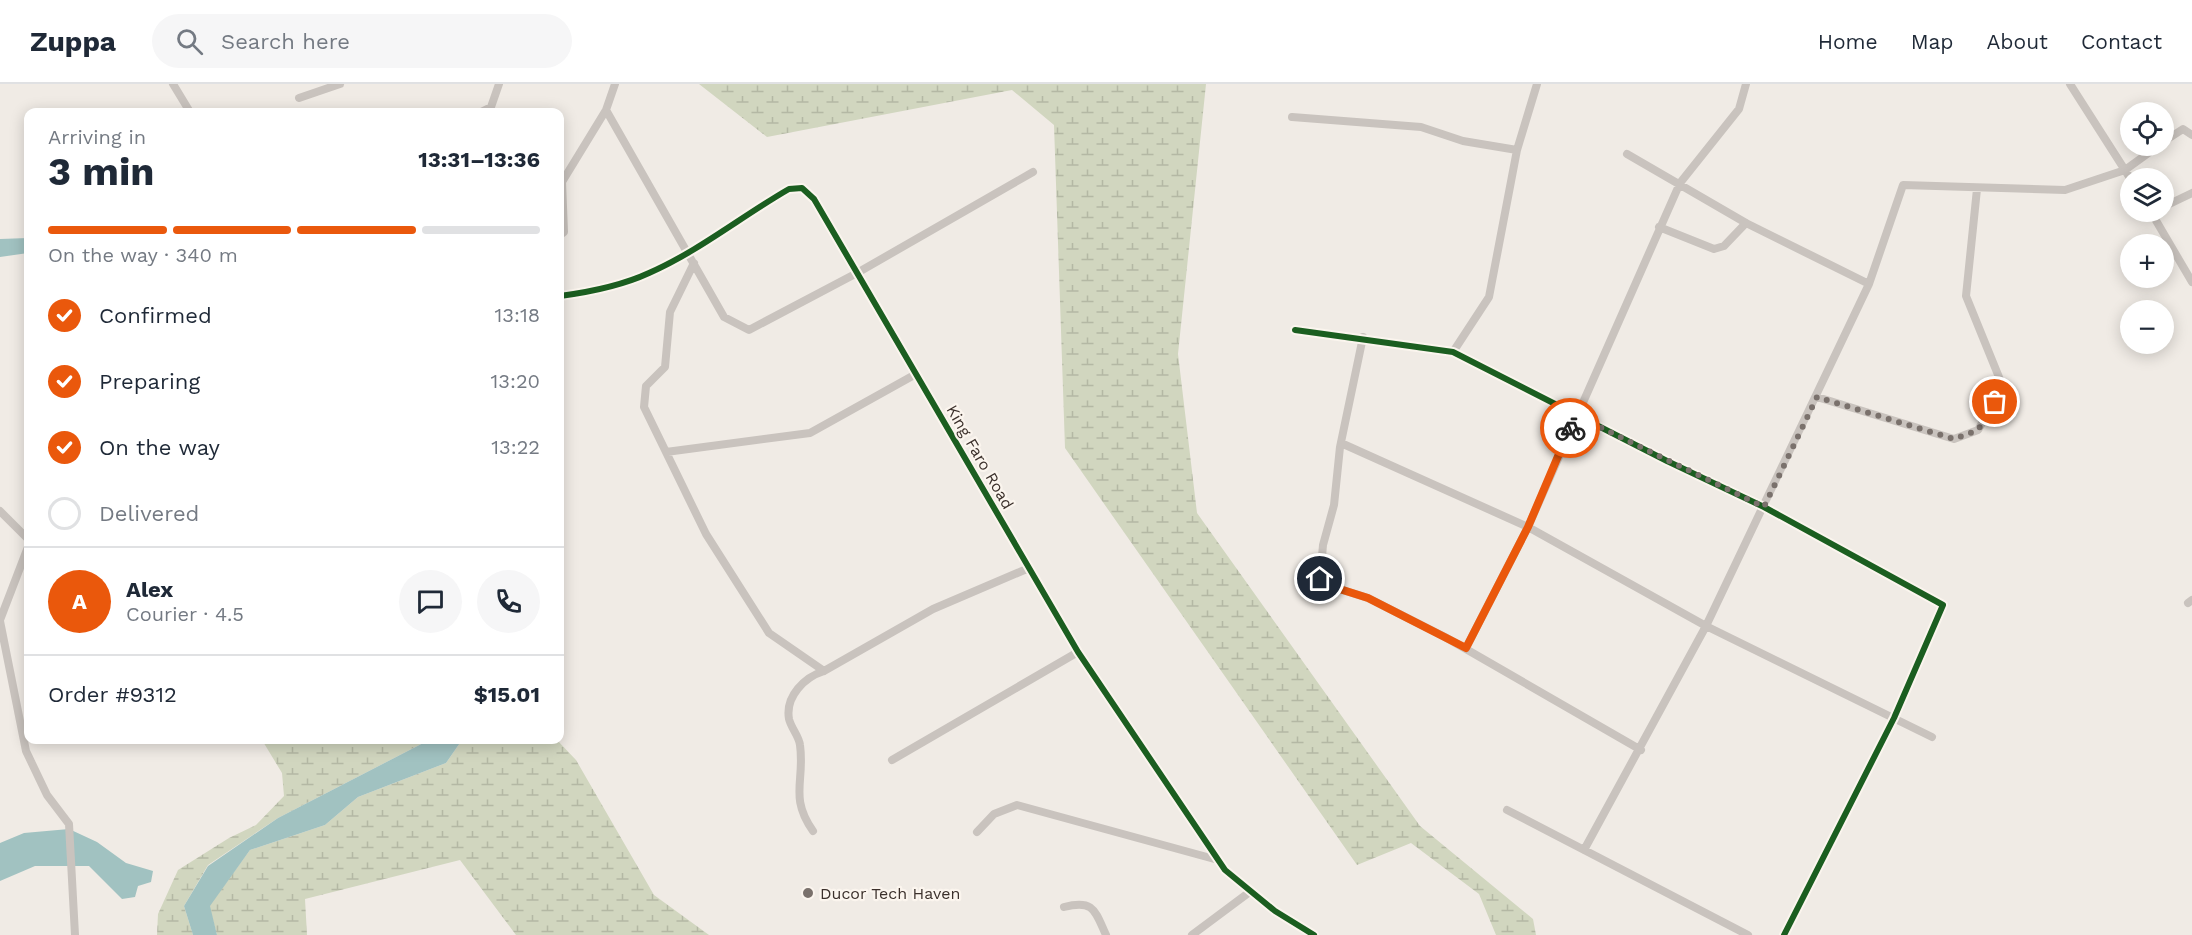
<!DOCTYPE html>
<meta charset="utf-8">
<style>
body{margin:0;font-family:"Work Sans",sans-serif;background:#f6f6f7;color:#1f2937;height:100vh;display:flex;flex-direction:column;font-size:22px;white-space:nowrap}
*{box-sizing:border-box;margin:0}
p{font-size:20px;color:#747a83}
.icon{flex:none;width:33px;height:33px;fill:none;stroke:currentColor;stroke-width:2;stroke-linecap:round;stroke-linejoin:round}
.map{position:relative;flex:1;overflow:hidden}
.drawer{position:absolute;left:24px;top:24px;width:540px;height:636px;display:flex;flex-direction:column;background:#fff;border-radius:12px;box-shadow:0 3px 15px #0003}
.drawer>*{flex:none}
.tools{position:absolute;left:2120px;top:18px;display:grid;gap:12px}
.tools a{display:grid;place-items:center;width:54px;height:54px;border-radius:50%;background:#fff;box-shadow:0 3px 15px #0003;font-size:30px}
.pin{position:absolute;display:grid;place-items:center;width:51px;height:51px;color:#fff;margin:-26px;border:3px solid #fff;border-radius:50%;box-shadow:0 2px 6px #0007}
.courier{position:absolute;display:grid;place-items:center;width:60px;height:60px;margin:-30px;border:4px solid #ea580c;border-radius:50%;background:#fff;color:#222;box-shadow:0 2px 8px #0007}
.overview em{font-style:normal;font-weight:700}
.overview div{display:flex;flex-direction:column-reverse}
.overview{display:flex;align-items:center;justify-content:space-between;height:102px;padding:0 24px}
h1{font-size:39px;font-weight:700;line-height:45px}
.bar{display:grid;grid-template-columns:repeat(4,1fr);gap:9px 6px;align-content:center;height:72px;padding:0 24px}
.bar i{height:8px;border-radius:4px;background:#e0e1e3}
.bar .active{background:#ea580c}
.bar p{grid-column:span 4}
.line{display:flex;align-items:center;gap:15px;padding:0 24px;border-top:2px solid #e0e1e3}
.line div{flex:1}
.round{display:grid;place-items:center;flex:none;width:63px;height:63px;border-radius:32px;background:#f6f6f7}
ol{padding:0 24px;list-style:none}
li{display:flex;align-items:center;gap:18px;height:66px}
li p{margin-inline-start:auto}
li .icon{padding:6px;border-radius:50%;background:#ea580c;color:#fff;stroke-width:4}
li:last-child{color:#747a83}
li i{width:33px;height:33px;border:3px solid #e0e1e3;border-radius:50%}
header{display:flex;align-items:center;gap:36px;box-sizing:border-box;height:84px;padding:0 30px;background:#fff;border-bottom:2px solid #e0e1e3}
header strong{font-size:28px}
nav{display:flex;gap:33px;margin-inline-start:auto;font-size:21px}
.search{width:420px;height:54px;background:#f6f6f7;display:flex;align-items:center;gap:15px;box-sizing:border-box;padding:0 21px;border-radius:33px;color:#747a83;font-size:22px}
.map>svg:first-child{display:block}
.wetland{fill:url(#wetland-marsh)}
.water{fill:#a1c2c1}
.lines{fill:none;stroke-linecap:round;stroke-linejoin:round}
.minor{stroke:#c9c3be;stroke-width:8}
.cycleway-casing{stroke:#fbf5ee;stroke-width:10}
.cycleway{stroke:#1b5e20;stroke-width:6}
.done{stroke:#7a716c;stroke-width:6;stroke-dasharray:0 10.8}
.route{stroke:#ea580c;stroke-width:8}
.poi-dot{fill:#7a716c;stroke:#fbf5ee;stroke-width:2}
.labels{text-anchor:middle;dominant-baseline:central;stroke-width:4.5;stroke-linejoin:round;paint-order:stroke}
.street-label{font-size:16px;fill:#3b302b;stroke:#fbf5ee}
.poi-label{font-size:16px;fill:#3b302b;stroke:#fbf5ee;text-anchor:start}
</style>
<header>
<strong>Zuppa</strong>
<div class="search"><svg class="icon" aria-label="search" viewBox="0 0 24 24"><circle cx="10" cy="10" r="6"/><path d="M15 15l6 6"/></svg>Search here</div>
<nav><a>Home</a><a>Map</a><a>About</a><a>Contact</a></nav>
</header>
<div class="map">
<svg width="2192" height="851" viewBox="0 0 2192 851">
<defs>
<pattern id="wetland-marsh" width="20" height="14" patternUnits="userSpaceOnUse" patternTransform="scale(1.5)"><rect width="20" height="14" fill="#d1d6bf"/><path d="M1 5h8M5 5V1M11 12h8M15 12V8" fill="none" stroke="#b4b8a4"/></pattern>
</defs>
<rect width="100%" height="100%" fill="#f0ebe5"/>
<path class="wetland" d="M 699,0 L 1206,0 L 1178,270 L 1197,429 L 1420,742 L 1533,835 L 1536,851 L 1496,851 L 1479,810 L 1411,759 L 1357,781 L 1065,364 L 1054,41 L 1012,6 L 767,53 Z
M 262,656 L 429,656 L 278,734 L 208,781 L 184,822 L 193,851 L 157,851 L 158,830 L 178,786 L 229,754 L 256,741 L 284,712 L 282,689 Z
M 462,656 L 557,656 L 576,676 L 654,811 L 709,851 L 516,851 L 460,776 L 305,815 L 307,851 L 217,851 L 209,822 L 250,766 L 325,741 L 358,713 L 446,679 Z"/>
<path class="water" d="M 28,154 L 28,169 L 0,173 L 0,155 Z
M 429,656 L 462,656 L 446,679 L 358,713 L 325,741 L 250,766 L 210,822 L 217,851 L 193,851 L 184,822 L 208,782 L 278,734 Z
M 69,745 L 97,758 L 126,779 L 153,787 L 151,798 L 138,802 L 135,813 L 122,815 L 89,782 L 35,782 L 0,797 L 0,759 L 24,749 Z"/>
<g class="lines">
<path class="minor" d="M 173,0 L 190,28
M 615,0 L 606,26 L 724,233 L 749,246 L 857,189 L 1033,88
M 2070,0 L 2130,94
M 299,14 L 340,0
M 481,28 L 491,23 L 499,0
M 1292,33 L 1421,43 L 1463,57 L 1517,66
M 2163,58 L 2183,45 L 2192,51
M 1627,70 L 1746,139 L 1869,200 L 1903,101 L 2065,106 L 2125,86 L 2158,62
M 2163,123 L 2192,109
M 2151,128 L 2192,198
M 1659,143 L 1714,165 L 1724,162 L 1746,139
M 560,151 L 564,148 L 562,98 L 606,26
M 694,179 L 670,228 L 665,283 L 646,302 L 644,323 L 706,450 L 769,549 L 824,587
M 560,212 C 590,208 621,202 649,189 C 699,167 742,132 789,105 L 802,104 L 814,115 L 1078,568 L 1225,786 L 1275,827 L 1314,851
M 1295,246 L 1453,268 L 1667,377 L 1764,423 L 1943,521 L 1894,634 L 1784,851
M 1363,253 L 1340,363 L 1334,421 L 1323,461 L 1320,495 L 1327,501 L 1368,514 L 1445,553 L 1641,666
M 1453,268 L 1489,213 L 1517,66 L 1537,0
M 1817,313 L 1954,355 L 1978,346 L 2003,303 L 1966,212 L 1977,105
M 1341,359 L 1528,443 L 1706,542 L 1932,653
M 666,368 L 810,349 L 916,290
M 0,427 L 28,455
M 2188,519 L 2192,516
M 0,536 L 28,463
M 0,537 L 26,667 L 47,711 L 69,740 L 75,851
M 1466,564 L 1528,443 L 1680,99 L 1739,25 L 1746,0
M 892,676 L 1078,568
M 1507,726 L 1748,851
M 813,747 C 789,713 805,697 800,661 C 799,652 791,644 789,635 C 785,612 805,593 824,587 L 933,525 L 1029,484
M 977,748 L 994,730 L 1017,721 L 1218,776
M 1584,766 L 1706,542 L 1869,200
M 1064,823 C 1094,815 1095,827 1106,851
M 1192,851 L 1251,807"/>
<defs>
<path id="cycleway" d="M 560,212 C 590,208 621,202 649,189 C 699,167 742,132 789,105 L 802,104 L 814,115 L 1078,568 L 1225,786 L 1275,827 L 1314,851
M 1295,246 L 1453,268 L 1667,377 L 1764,423 L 1943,521 L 1894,634 L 1784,851"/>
</defs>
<use href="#cycleway" class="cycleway-casing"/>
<use href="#cycleway" class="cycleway"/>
</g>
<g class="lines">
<path class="done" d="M 1570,344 L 1575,331 L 1764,423 L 1817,313 L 1954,355 L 1978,346 L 1995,318"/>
<path class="route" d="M 1320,495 L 1327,501 L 1368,514 L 1466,564 L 1528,443 L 1570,344"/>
</g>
<circle class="poi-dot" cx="808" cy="809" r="6"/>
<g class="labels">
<g class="street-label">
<text transform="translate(980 373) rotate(60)">King Faro Road</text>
</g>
<g class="poi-label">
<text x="820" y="809">Ducor Tech Haven</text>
</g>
</g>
</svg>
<div class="tools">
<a><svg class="icon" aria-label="locate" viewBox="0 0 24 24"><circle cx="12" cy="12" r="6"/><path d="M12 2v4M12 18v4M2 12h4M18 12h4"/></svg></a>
<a><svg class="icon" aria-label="layers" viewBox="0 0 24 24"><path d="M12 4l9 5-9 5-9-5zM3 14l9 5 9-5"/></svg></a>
<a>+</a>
<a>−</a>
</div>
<div class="pin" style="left:1995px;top:318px;background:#ea580c"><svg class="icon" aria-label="bag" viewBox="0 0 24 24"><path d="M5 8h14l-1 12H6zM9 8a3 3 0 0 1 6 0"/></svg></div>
<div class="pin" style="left:1320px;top:495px;background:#1f2937"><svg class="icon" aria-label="home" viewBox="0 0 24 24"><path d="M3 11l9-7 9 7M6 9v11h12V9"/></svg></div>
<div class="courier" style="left:1570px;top:344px"><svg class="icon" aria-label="bike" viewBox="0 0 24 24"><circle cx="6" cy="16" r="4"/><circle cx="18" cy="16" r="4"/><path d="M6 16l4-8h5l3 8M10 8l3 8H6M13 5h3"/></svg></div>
<section class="drawer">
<div class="overview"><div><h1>3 min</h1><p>Arriving in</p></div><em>13:31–13:36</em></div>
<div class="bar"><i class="active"></i><i class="active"></i><i class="active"></i><i></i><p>On the way · 340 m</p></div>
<ol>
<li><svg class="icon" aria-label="check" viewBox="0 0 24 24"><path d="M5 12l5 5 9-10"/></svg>Confirmed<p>13:18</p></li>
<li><svg class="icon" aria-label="check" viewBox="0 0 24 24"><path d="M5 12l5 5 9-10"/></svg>Preparing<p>13:20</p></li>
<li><svg class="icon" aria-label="check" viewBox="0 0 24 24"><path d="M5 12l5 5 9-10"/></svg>On the way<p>13:22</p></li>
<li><i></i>Delivered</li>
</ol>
<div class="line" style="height:108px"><b class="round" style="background:#ea580c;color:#fff">A</b><div><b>Alex</b><p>Courier · 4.5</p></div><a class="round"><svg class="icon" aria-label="chat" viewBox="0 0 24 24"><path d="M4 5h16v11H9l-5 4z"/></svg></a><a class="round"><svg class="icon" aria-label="phone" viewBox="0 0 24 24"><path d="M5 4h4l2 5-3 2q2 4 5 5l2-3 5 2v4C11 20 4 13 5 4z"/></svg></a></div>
<div class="line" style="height:78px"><div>Order #9312</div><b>$15.01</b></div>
</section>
</div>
